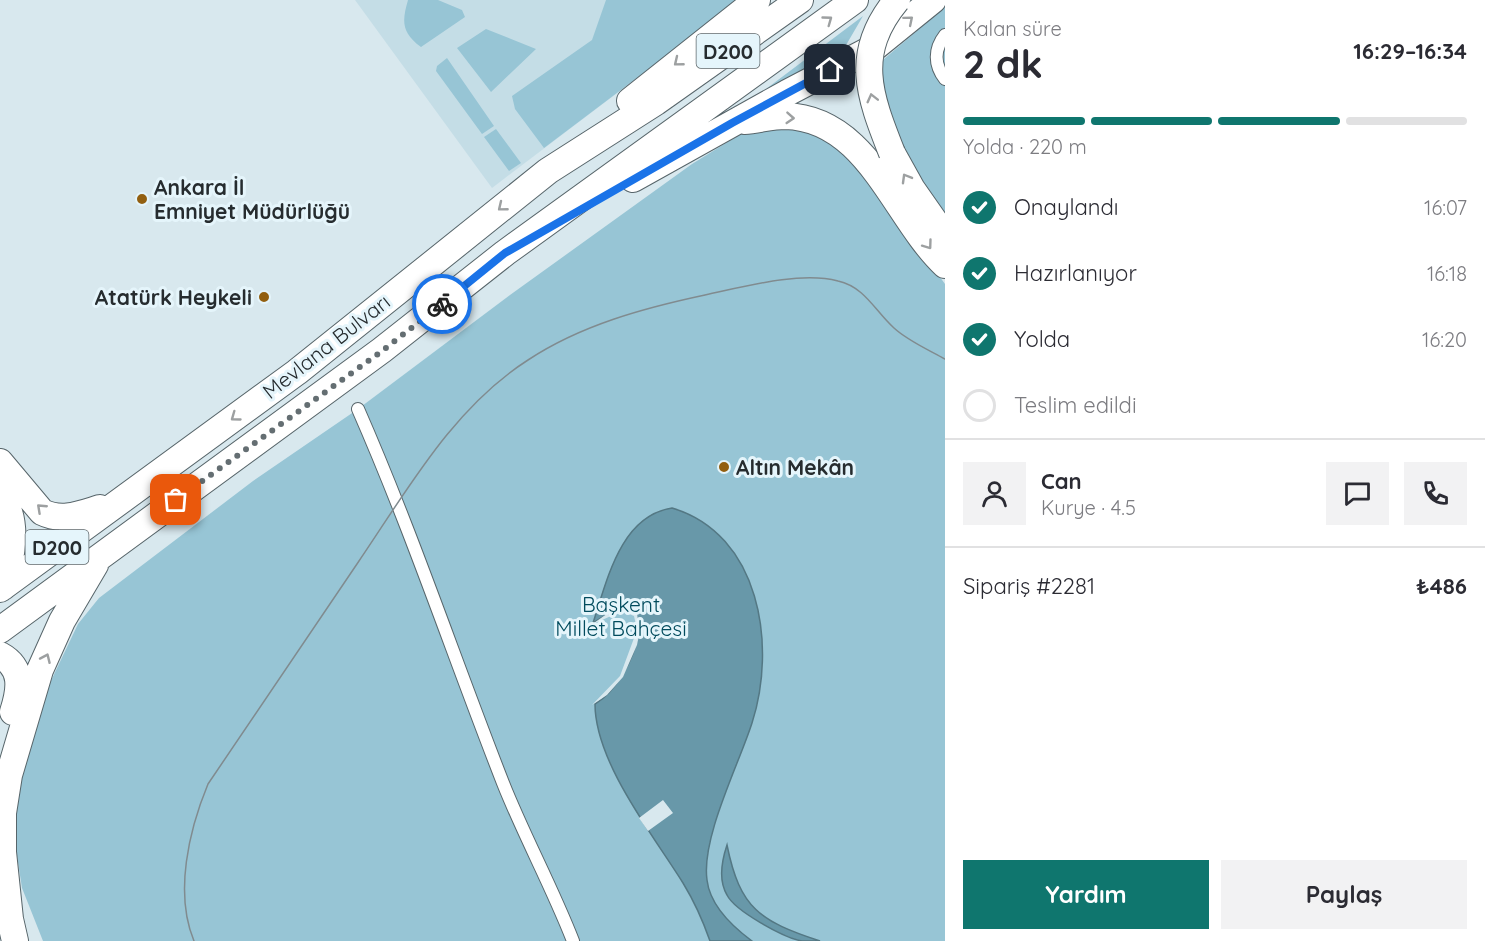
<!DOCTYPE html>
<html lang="tr">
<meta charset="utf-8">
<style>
body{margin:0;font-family:Quicksand,sans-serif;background:#f2f2f3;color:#2b2b33;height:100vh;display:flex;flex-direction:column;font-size:22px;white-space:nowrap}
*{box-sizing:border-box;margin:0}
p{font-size:20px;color:#7c7c81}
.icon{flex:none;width:33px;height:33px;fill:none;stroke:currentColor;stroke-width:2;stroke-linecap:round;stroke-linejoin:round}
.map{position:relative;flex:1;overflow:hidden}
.side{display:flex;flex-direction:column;background:#fff;width:540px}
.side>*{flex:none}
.pin{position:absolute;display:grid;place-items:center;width:51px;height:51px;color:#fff;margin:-26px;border-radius:12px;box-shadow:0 3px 9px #0006}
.courier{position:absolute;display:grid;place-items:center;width:60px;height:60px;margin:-30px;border:4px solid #1a73e8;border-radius:50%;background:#fff;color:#222;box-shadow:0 2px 8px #0007}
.overview em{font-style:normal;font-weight:800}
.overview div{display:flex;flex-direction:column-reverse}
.overview{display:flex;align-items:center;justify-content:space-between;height:102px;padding:0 18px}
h1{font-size:39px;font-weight:800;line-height:45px}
.bar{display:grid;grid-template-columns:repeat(4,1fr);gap:9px 6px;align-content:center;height:72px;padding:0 18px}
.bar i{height:8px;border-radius:4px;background:#e1e1e2}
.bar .on{background:#0f766e}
.bar p{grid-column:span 4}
.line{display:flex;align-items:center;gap:15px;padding:0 18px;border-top:2px solid #e1e1e2}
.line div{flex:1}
.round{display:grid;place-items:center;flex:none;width:63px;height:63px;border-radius:0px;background:#f2f2f3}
ol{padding:0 18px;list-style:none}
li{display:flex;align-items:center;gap:18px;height:66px}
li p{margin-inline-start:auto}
li .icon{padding:6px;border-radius:50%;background:#0f766e;color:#fff;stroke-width:4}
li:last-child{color:#7c7c81}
li i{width:33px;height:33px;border:3px solid #e1e1e2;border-radius:50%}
.cta{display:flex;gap:12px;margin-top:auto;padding:12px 18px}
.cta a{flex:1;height:69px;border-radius:0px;background:#0f766e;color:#fff;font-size:24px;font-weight:800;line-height:69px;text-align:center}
.cta a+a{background:#f2f2f3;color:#2b2b33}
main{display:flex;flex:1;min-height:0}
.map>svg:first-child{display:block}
.built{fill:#c4dde6}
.green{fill:#97c5d5}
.water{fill:#6898a9;stroke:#547884;stroke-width:1.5}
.pier{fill:#d8e8ee}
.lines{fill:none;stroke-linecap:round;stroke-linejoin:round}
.pedestrian-casing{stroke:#57656a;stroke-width:14}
.trunk-casing{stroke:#57656a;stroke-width:28}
.pedestrian{stroke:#fff;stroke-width:12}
.trunk{stroke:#fff;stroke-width:26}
.tram{stroke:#808b8f;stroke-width:1.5}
.trunk-bridge-casing{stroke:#57656a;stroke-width:28;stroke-linecap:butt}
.trunk-bridge{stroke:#fff;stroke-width:26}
.oneway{stroke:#9da0a1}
.done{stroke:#646e72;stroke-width:6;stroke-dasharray:0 10.8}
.route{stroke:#1a73e8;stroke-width:8}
.poi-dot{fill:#925f10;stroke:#e5f5fb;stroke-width:2}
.labels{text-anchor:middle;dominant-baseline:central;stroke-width:6;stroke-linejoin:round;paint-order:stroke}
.shield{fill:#e5f5fb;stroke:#5f686c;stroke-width:1.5}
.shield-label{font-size:20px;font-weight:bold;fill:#262c2f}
.poi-label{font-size:21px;font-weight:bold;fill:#262c2f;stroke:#e5f5fb;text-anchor:start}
.street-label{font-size:21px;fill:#262c2f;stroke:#e5f5fb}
.park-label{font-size:21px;fill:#014b5d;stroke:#e5f5fb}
</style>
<main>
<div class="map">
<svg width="945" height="941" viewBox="0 0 945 941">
<rect width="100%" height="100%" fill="#d8e8ee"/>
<path class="built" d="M 355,0 L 740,0 L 492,188 Z"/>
<path class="green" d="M 408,0 L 438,0 L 462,10 L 465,17 L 421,47 C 401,32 402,21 408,0 Z
M 606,0 L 740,0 L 544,148 L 515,109 L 512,96 L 592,40 Z
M 945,7 L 945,223 L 899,147 L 877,65 Z
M 863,16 L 842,52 L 766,89 Z
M 486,29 L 536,49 L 491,92 L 457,48 Z
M 447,58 L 494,126 L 482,134 L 436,71 L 437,66 Z
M 764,127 L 814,132 L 854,158 L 945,284 L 945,941 L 43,941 L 22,888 L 10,811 L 48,687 L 78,624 L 99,598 L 253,481 L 358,409 L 510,295 L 692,164 L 739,135 Z
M 496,129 L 521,163 L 509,171 L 484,137 Z"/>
<path class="water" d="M 672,508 C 760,534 777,645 752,723 C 739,764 701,838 707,880 C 710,905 733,927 752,941 L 710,941 C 703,921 694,901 683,883 C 653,835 595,762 595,704 C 637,679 668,573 593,623 C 607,581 620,516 672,508 Z
M 727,845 C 740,909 760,921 820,941 C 814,941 808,941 802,941 C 784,938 735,911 727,895 C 718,880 722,860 727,845 Z"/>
<path class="pier" d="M 622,608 L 637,614 L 640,630 L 637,645 L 623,677 L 607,695 L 592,705 L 620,676 L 637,630 L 634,616 L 622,611 L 591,625 L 611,611 Z
M 663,800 L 673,813 L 648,831 L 639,818 Z"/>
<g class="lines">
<defs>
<path id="pedestrian" d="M 945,35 C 934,49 934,65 945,79
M 358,409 C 412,532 454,658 503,783 C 524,836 552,887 573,941"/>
<path id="trunk" d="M 630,101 L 757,0
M 744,121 C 758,120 772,116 785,116 C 868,118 894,217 945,265
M 892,153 L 912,189 L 945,236
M 633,179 L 787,93 L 875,47 L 933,0
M 0,462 L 42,512 C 62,522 80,514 100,508
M 0,493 C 20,522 12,557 3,587
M 0,589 L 297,372 L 548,171 L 656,102 L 800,0
M 0,630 L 382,350 L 505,253 L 855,0
M 0,655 C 24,668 20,690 13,712
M 15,941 L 10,919 L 3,852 L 3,813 L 9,775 L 40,670 L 62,621 L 95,565"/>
</defs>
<use href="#pedestrian" class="pedestrian-casing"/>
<use href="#trunk" class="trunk-casing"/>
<use href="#pedestrian" class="pedestrian"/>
<use href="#trunk" class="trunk"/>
<path class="tram" d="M 194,941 C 174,893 189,830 208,784 C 259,709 309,635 359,561 C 408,489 453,408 528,360 C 581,325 644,308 705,295 C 743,287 800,271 838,281 C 865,287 875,311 894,328 C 908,341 929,350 945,359"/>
<defs>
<path id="trunk-bridge" d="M 892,153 C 869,95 853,53 897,0"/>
</defs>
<use href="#trunk-bridge" class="trunk-bridge-casing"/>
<use href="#trunk-bridge" class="trunk-bridge"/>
</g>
<defs><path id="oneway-chevron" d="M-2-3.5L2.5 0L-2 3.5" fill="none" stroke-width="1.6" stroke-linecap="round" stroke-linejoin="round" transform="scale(1.5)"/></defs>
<g class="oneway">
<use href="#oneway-chevron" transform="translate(828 20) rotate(-36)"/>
<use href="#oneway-chevron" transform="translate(909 20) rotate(-40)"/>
<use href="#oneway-chevron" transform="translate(678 62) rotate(141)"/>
<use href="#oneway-chevron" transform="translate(872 98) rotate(-104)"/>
<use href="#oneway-chevron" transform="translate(790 118) rotate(4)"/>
<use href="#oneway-chevron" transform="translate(906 178) rotate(-120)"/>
<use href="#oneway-chevron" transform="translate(502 207) rotate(141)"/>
<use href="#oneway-chevron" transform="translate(928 245) rotate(54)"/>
<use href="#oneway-chevron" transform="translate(235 417) rotate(144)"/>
<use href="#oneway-chevron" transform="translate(41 508) rotate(-137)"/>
<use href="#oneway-chevron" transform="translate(46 658) rotate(-66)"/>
</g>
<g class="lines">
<path class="done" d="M 176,500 L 382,351 L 442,304"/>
<path class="route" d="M 442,304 L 505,253 L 732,123 L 830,70"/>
</g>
<g class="poi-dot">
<circle cx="142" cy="199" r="6"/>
<circle cx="264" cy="297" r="6"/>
<circle cx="724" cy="467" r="6"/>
</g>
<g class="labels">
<g class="shield">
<rect x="696.5" y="34" width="63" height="34" rx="4.5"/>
<rect x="25.5" y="530" width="63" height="34" rx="4.5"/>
</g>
<g class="shield-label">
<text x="728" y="51">D200</text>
<text x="57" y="547">D200</text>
</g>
<g class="poi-label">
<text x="154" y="187">Ankara İl<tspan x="154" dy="24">Emniyet Müdürlüğü</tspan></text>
<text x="252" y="297" text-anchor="end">Atatürk Heykeli</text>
<text x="736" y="467">Altın Mekân</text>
</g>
<g class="street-label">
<text transform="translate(326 346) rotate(-38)">Mevlana Bulvarı</text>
</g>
<g class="park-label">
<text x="621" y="604">Başkent<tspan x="621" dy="24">Millet Bahçesi</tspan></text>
</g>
</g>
</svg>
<div class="pin" style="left:176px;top:500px;background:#ea580c"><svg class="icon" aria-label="bag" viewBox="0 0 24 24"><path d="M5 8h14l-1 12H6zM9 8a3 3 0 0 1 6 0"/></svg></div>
<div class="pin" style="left:830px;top:70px;background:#1f2937"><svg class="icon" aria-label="home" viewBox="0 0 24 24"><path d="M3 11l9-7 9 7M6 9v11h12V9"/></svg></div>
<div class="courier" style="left:442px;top:304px"><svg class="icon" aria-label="bike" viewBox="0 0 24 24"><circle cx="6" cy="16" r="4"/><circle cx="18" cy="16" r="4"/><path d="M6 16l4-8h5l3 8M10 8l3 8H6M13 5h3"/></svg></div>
</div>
<section class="side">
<div class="overview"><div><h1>2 dk</h1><p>Kalan süre</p></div><em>16:29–16:34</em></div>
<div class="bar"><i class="on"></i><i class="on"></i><i class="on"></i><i></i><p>Yolda · 220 m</p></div>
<ol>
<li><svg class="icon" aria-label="check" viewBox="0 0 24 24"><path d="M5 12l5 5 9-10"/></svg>Onaylandı<p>16:07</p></li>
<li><svg class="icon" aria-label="check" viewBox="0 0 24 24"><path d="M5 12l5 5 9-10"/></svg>Hazırlanıyor<p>16:18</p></li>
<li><svg class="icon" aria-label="check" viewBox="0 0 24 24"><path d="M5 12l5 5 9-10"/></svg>Yolda<p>16:20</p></li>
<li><i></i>Teslim edildi</li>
</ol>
<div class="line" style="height:108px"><a class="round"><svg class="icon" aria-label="person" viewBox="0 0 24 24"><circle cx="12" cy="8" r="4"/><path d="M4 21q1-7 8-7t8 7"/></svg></a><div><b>Can</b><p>Kurye · 4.5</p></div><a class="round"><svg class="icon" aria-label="chat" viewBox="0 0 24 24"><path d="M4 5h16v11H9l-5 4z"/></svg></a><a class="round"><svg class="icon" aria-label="phone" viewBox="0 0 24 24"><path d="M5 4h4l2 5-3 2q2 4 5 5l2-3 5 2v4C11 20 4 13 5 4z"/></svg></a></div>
<div class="line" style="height:78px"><div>Sipariş #2281</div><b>₺486</b></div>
<div class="cta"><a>Yardım</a><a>Paylaş</a></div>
</section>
</main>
